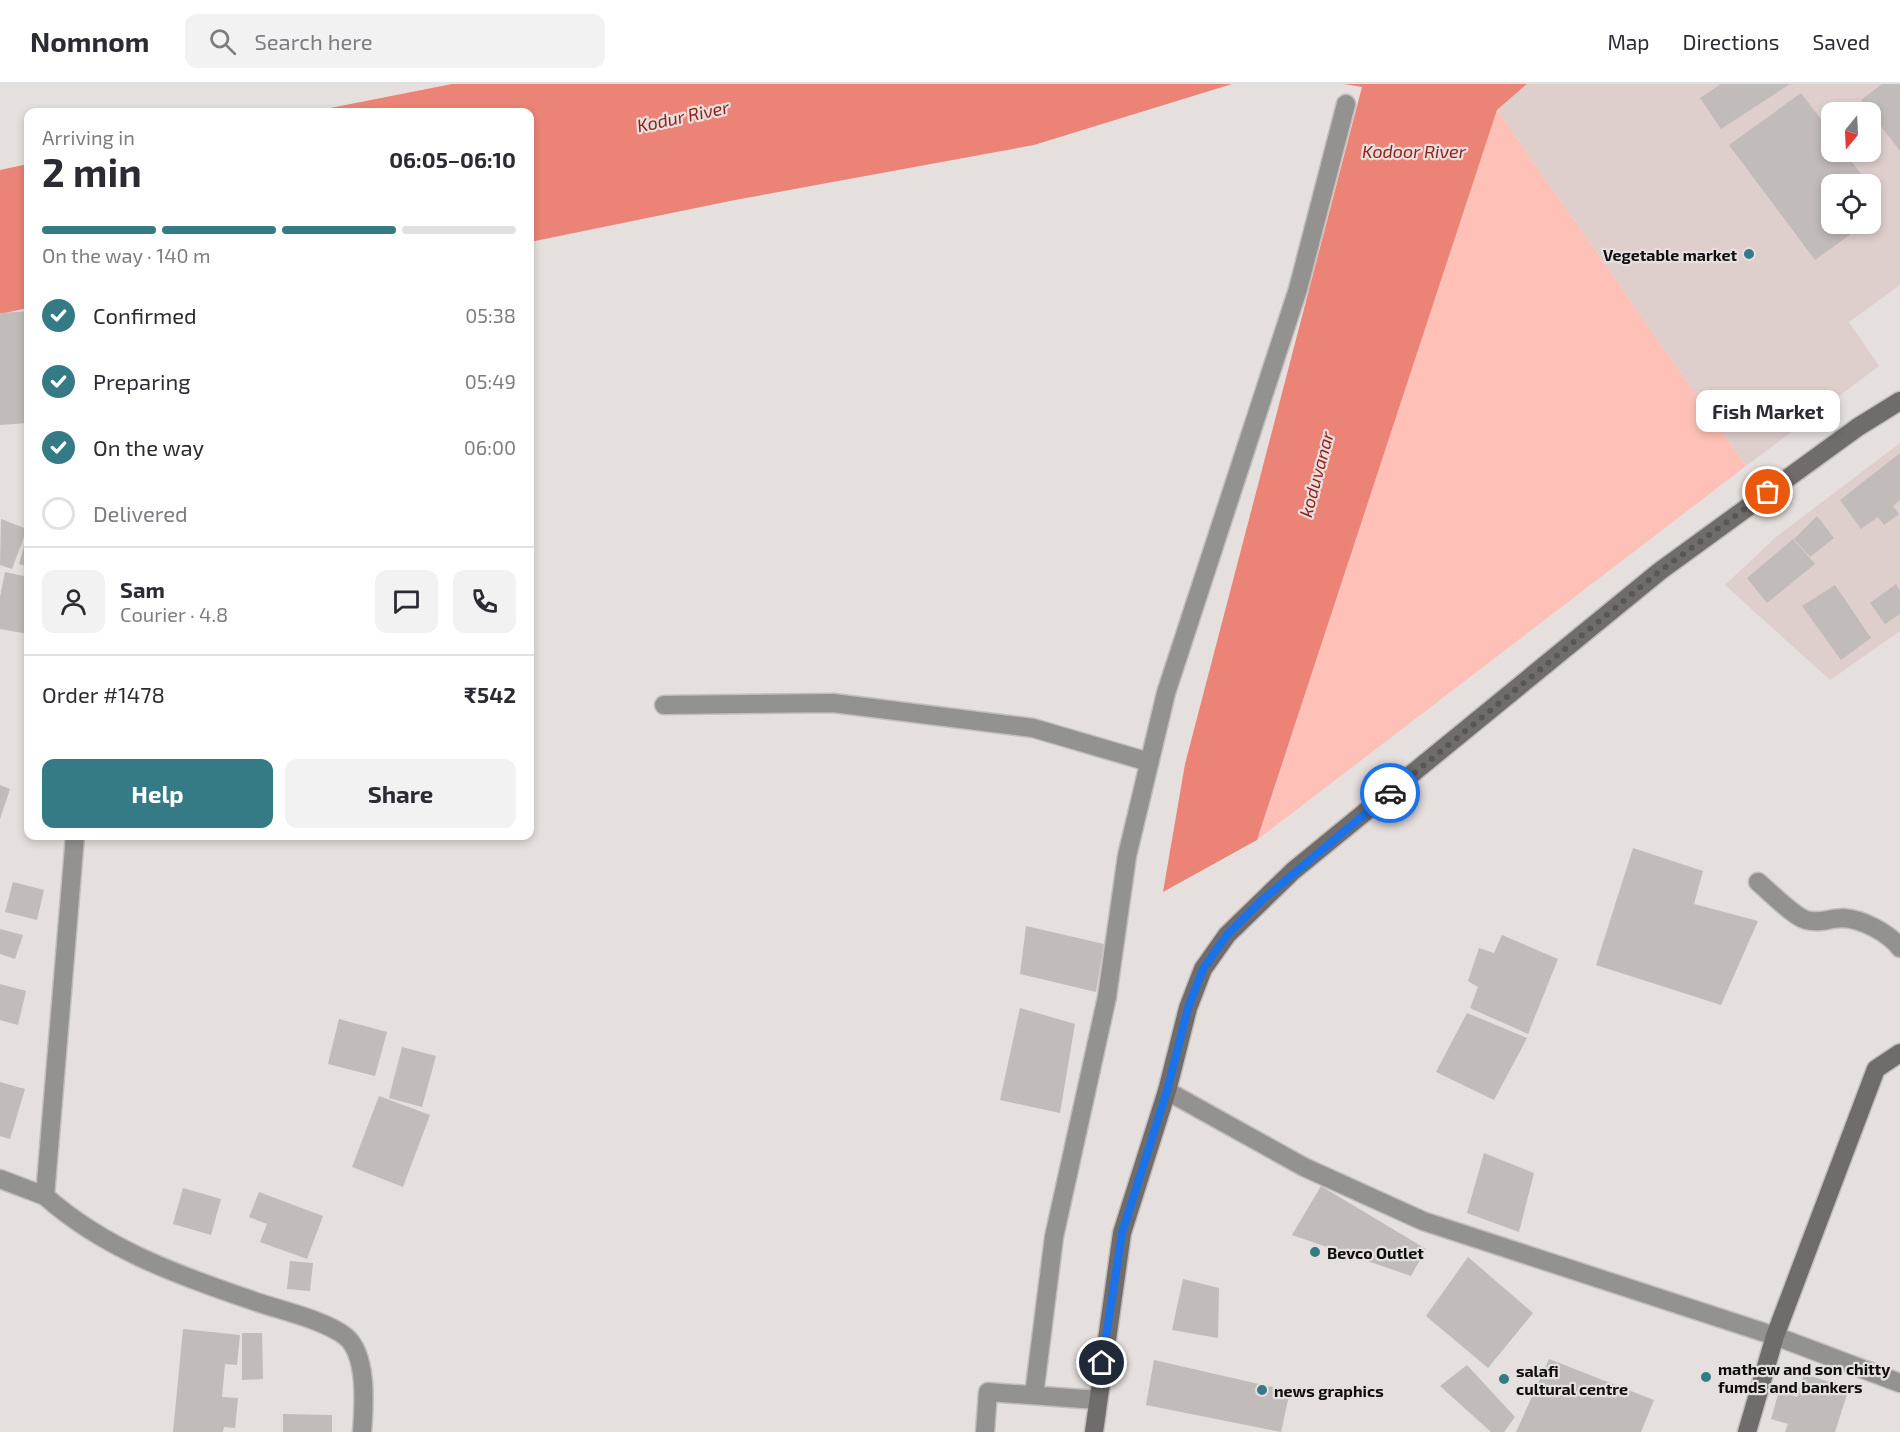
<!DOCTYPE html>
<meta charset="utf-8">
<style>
body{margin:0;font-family:"Exo 2",sans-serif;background:#f2f2f3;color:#2b2b33;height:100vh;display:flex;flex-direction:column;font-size:22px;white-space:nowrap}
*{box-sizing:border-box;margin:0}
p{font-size:20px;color:#7c7c81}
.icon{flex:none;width:33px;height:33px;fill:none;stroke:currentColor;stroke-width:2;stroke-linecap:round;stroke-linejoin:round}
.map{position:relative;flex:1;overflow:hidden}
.sheet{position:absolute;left:24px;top:24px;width:510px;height:732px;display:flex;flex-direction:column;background:#fff;border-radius:12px;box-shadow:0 3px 9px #0003}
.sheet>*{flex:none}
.needle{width:39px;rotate:198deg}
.buttons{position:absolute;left:1821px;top:18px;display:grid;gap:12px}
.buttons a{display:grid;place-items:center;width:60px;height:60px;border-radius:12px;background:#fff;box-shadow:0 3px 9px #0003;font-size:30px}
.pin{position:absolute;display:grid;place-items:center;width:51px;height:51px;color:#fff;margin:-26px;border:3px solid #fff;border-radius:50%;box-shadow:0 2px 6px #0007}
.courier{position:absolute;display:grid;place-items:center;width:60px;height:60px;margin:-30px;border:4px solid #1a73e8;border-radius:50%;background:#fff;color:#222;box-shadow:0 2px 8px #0007}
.bubble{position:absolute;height:42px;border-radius:12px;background:#fff;box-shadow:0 3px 9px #0003;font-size:20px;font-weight:700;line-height:42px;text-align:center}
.head em{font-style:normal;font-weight:700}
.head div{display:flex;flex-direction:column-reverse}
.head{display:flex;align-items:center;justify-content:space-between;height:102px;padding:0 18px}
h1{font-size:39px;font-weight:700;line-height:45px}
.bar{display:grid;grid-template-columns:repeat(4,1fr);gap:9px 6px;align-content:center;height:72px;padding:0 18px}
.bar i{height:8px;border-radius:4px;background:#e1e1e2}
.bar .active{background:#347b86}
.bar p{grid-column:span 4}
.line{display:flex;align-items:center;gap:15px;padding:0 18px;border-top:2px solid #e1e1e2}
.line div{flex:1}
.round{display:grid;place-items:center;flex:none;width:63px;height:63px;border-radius:12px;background:#f2f2f3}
ol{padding:0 18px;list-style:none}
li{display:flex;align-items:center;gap:18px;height:66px}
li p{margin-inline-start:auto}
li .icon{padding:6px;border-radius:50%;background:#347b86;color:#fff;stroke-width:4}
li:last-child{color:#7c7c81}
li i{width:33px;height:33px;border:3px solid #e1e1e2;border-radius:50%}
.cta{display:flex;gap:12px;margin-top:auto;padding:12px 18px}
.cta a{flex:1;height:69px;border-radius:12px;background:#347b86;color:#fff;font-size:24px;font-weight:700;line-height:69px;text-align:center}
.cta a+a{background:#f2f2f3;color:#2b2b33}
header{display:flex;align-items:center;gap:36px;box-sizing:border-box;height:84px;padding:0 30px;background:#fff;border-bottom:2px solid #e1e1e2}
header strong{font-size:28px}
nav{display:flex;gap:33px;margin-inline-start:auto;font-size:21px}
.search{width:420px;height:54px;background:#f2f2f3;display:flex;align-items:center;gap:15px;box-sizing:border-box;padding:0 21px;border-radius:12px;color:#7c7c81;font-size:22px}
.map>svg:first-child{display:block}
.built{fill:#decfcd;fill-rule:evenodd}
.green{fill:#ffc1b7}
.water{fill:#eb8476}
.building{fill:#c1bbba}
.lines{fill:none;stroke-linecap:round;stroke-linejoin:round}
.street-casing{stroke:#c3bdbd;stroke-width:21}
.secondary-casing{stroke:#c3bdbd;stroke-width:21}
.street{stroke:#949291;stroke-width:18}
.secondary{stroke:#706c6c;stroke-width:18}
.done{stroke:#5a5656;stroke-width:6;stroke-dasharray:0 10.8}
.route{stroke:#1a73e8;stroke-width:8}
.poi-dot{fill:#347b86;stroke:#e5dfde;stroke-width:2}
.labels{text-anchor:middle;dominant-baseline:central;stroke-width:4.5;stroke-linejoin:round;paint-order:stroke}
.poi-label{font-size:16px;font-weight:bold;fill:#0f0d0d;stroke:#e5dfde;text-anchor:start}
.water-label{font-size:18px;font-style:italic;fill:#961b14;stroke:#e5dfde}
</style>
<header>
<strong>Nomnom</strong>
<div class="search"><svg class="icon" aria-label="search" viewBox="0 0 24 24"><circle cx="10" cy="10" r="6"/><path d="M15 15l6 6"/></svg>Search here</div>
<nav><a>Map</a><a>Directions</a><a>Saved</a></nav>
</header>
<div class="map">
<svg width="1900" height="1348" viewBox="0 0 1900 1348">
<rect width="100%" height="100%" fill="#e5dfde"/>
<path class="built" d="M 1527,0 L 1900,0 L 1900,201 L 1849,238 L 1879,282 L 1746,382 L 1497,26 ZM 1832,28 L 1870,28 L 1870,68 L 1832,68 ZM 1832,100 L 1870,100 L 1870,140 L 1832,140 Z
M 1900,359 L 1900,547 L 1830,596 L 1725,501 L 1776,453 Z"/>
<path class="green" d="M 1497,26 L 1746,382 L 1257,756 Z"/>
<path class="water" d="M 452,0 L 1232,0 L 1034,61 L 735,116 L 530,158 L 530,28 L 310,28 Z
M 1344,0 L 1527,0 L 1497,26 L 1257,756 L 1163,808 L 1185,680 L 1362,3 Z
M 28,80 L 28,224 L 0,230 L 0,86 Z"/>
<path class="building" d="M 1721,0 L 1790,0 L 1721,45 L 1700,14 Z
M 1882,0 L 1900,0 L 1900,67 L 1861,16 Z
M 1801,9 L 1832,50 L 1832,68 L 1844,68 L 1869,100 L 1832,100 L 1832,140 L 1854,140 L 1858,145 L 1815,176 L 1729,61 Z
M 1870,103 L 1878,113 L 1870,119 Z
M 28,227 L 28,339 L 0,341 L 0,229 Z
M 1900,369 L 1900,416 L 1893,422 L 1899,430 L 1884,441 L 1878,433 L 1861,445 L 1840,416 Z
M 1817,432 L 1834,454 L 1810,473 L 1794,455 Z
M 1,435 L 27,445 L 12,485 L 0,481 Z
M 28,449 L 28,483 L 19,480 Z
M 1793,455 L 1815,480 L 1767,519 L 1747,494 Z
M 5,488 L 28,493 L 28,550 L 0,545 L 0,513 Z
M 1896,500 L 1900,507 L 1900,530 L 1885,540 L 1870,519 Z
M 1835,501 L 1871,554 L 1841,576 L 1802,522 Z
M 0,701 L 10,705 L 0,735 Z
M 1633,764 L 1703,787 L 1694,820 L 1758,837 L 1721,921 L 1596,881 Z
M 13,798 L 44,806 L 37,836 L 5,828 Z
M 1026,842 L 1104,860 L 1096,908 L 1020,890 Z
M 0,845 L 23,851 L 15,875 L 0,870 Z
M 1502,851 L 1558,875 L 1528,950 L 1470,924 L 1478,903 L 1468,897 L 1479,864 L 1494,869 Z
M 0,900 L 26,907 L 18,941 L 0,936 Z
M 1020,924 L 1075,940 L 1060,1029 L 1000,1016 Z
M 1467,929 L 1527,954 L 1494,1016 L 1436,988 Z
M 339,935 L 387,948 L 375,992 L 328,980 Z
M 402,963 L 436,972 L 422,1023 L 389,1014 Z
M 0,998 L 25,1005 L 10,1055 L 0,1052 Z
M 379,1012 L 430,1031 L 403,1103 L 352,1083 Z
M 1484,1069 L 1534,1089 L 1519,1148 L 1467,1129 Z
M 1321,1102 L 1426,1165 L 1411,1192 L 1292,1151 Z
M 183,1104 L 221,1115 L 211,1151 L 173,1140 Z
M 259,1108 L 323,1132 L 307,1175 L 260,1158 L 267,1140 L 249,1133 Z
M 1468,1173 L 1533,1229 L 1488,1284 L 1426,1232 Z
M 290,1177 L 313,1179 L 310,1207 L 287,1205 Z
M 1183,1195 L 1219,1204 L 1218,1254 L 1172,1246 Z
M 183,1245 L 240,1251 L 237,1281 L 225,1280 L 222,1313 L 238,1314 L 235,1344 L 224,1343 L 223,1348 L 173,1348 Z
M 242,1249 L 262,1249 L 263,1295 L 242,1296 Z
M 1549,1275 L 1654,1316 L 1641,1348 L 1516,1348 Z
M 1154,1276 L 1290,1307 L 1281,1348 L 1146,1321 Z
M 1467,1281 L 1515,1333 L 1504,1348 L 1491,1348 L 1440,1302 Z
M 1804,1290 L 1849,1304 L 1835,1348 L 1785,1348 L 1788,1340 L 1771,1335 L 1779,1307 L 1797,1313 Z
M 283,1330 L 332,1331 L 332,1348 L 283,1348 Z"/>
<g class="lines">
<defs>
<path id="street" d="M 664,621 L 833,619 L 1033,644 L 1149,678
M 1758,798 C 1770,808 1793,832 1806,836 C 1820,840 1830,834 1843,834 C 1862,835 1889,849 1900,864
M 1167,1007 L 1304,1083 L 1423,1137 L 1775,1252 L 1900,1299
M 0,1095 L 45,1112 L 75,752
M 45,1112 C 103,1164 177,1191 251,1216 C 278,1226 323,1235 345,1252 C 368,1270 364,1322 362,1348
M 1034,1311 L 1054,1153 L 1107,913 L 1127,772 L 1166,609 L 1298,205 L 1346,20
M 985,1348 L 988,1308 L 1097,1316"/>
<path id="secondary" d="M 1094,1348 L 1122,1149 L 1167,1007 L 1188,924 L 1203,885 L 1227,851 L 1293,787 L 1660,487 L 1858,343 L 1900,317
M 1747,1348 L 1775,1252 L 1876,985 L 1900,969"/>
</defs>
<use href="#street" class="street-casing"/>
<use href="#secondary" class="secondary-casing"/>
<use href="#street" class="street"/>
<use href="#secondary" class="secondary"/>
</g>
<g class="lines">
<path class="done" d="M 1390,709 L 1660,487 L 1768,408"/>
<path class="route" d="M 1102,1279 L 1122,1149 L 1167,1007 L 1188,924 L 1203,885 L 1227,851 L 1261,817 L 1390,709"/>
</g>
<g class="poi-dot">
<circle cx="1749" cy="170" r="6"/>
<circle cx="1315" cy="1168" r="6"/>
<circle cx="1706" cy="1293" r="6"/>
<circle cx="1504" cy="1295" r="6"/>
<circle cx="1262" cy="1306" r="6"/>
</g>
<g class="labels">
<g class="poi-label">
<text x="1737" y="170" text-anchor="end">Vegetable market</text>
<text x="1327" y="1168">Bevco Outlet</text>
<text x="1718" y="1284">mathew and son chitty<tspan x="1718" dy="18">fumds and bankers</tspan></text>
<text x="1516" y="1286">salafi<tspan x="1516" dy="18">cultural centre</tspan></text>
<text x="1274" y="1306">news graphics</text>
</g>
<g class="water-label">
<text transform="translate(683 32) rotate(-12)">Kodur River</text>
<text x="1414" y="67">Kodoor River</text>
<text transform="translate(1316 390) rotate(-75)">koduvanar</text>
</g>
</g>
</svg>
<div class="buttons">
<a><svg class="needle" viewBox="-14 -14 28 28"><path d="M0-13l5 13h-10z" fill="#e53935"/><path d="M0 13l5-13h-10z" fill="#7c7c81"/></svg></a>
<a><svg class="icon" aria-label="locate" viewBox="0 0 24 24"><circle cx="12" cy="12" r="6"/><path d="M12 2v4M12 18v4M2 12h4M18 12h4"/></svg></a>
</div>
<div class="pin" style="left:1768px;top:408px;background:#ea580c"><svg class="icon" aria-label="bag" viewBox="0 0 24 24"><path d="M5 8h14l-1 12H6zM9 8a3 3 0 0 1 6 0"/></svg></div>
<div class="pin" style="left:1102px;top:1279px;background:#1f2937"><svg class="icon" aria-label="home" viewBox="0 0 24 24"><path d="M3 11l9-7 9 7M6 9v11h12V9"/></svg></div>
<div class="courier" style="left:1390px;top:709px"><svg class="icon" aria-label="car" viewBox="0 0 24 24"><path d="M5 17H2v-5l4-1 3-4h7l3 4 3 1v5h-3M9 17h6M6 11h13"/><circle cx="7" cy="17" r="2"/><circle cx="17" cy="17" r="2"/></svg></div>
<div class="bubble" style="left:1696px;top:306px;width:144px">Fish Market</div>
<section class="sheet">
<div class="head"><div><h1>2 min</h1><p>Arriving in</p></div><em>06:05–06:10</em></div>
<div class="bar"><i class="active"></i><i class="active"></i><i class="active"></i><i></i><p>On the way · 140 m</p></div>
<ol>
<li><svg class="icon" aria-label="check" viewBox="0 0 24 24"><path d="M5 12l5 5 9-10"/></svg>Confirmed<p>05:38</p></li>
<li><svg class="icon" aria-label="check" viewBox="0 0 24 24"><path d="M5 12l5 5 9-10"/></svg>Preparing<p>05:49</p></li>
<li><svg class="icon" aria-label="check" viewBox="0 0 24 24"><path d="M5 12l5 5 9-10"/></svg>On the way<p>06:00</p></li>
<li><i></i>Delivered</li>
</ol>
<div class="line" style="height:108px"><a class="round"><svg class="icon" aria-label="person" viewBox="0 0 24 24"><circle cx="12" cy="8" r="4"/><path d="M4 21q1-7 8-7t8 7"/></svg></a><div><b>Sam</b><p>Courier · 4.8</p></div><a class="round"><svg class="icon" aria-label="chat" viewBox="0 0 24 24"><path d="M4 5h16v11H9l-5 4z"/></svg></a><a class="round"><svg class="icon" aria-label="phone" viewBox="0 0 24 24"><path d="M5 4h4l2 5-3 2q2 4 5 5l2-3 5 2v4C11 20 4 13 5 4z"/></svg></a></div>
<div class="line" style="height:78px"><div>Order #1478</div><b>₹542</b></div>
<div class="cta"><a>Help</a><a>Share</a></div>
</section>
</div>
